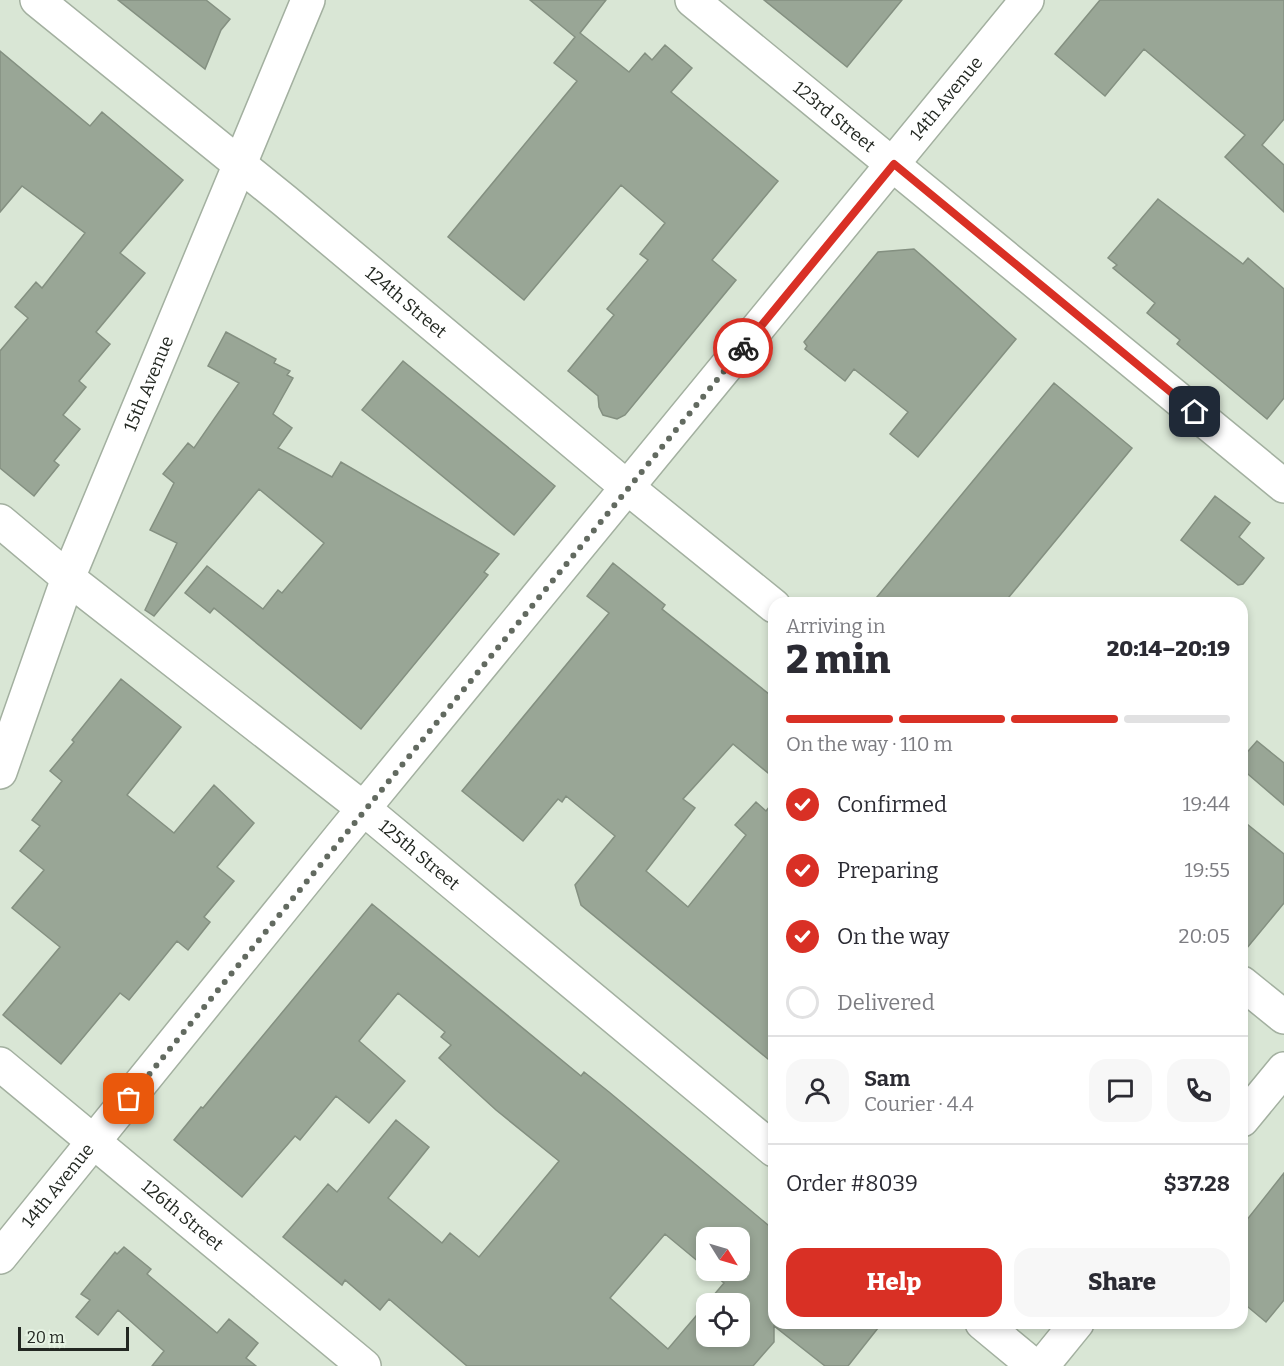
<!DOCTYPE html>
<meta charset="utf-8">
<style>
body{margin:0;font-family:Bitter,serif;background:#f7f7f7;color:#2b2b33;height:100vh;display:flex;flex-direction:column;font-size:22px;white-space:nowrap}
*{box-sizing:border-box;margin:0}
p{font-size:20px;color:#7c7c81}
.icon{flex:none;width:33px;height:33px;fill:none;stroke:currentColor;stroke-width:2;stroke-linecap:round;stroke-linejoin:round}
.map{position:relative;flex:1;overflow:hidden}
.sheet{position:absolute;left:768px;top:597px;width:480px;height:732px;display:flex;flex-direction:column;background:#fff;border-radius:18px;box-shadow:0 3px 9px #0003}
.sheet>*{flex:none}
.needle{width:39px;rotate:127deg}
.buttons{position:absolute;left:696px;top:1227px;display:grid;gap:12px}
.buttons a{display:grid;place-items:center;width:54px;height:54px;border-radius:12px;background:#fff;box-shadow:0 3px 9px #0003;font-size:30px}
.scale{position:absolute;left:18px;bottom:15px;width:111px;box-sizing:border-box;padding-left:6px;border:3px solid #222721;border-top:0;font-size:16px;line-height:21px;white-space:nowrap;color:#222721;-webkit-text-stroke:4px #e6f3e3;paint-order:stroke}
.pin{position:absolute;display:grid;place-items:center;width:51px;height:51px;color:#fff;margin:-26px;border-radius:12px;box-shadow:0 3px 9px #0006}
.courier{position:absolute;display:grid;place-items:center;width:60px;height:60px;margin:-30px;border:4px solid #d93025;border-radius:50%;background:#fff;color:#222;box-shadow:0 2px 8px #0007}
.head em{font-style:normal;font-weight:800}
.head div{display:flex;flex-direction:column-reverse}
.head{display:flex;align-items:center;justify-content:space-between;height:102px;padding:0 18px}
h1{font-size:39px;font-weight:800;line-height:45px}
.bar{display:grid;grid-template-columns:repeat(4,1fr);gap:9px 6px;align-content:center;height:72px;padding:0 18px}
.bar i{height:8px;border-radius:4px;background:#e1e1e2}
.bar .active{background:#d93025}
.bar p{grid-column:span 4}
.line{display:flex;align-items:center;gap:15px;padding:0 18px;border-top:2px solid #e1e1e2}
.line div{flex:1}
.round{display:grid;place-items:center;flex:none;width:63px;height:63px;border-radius:18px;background:#f7f7f7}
ol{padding:0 18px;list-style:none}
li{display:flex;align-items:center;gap:18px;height:66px}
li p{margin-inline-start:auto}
li .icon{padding:6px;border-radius:50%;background:#d93025;color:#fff;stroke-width:4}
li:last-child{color:#7c7c81}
li i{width:33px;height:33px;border:3px solid #e1e1e2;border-radius:50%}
.button{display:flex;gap:12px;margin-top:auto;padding:12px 18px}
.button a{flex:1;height:69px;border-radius:18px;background:#d93025;color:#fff;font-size:24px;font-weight:800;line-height:69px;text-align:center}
.button a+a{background:#f7f7f7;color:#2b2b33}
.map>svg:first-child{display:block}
.building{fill:#99a696;stroke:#849081;stroke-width:1.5;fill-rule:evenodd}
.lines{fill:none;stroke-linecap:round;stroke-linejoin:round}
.minor-casing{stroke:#a3b0a0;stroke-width:36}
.tertiary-casing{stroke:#a3b0a0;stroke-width:36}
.minor{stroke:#fff;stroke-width:33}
.tertiary{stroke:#fff;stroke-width:33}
.done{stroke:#626a60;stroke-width:6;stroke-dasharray:0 10.8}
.route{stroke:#d93025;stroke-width:8}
.labels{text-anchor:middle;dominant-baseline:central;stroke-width:4.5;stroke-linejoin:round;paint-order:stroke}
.street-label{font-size:18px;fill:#222721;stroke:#e6f3e3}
</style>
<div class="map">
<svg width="1284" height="1366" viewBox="0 0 1284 1366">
<rect width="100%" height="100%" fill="#d9e6d5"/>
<path class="building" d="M 118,0 L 206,0 L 230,19 L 221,30 L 205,69 Z
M 530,0 L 606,0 L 580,33 L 629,72 L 645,53 L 652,60 L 665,45 L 692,68 L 671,92 L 778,181 L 712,260 L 736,280 L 625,415 L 617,419 L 603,415 L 599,407 L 598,396 L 568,371 L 614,315 L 607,309 L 648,260 L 640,254 L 665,223 L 621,185 L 524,300 L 448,237 L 577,81 L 554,63 L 575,37 Z
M 764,0 L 902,0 L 847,67 Z
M 1100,0 L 1284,0 L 1284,119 L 1262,145 L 1284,165 L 1284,212 L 1225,157 L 1245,135 L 1144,49 L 1105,96 L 1055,54 Z
M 0,51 L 90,126 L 102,112 L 183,180 L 120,253 L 145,273 L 96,332 L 110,344 L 79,381 L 86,387 L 63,415 L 80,429 L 54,461 L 59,465 L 34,496 L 0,468 L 0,351 L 28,318 L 15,307 L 36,282 L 42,288 L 85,233 L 22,186 L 0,212 Z
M 1158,199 L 1243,264 L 1248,258 L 1284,289 L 1284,398 L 1267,419 L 1177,344 L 1180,340 L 1147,313 L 1155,303 L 1113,268 L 1117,265 L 1108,258 Z
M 914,249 L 1016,339 L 918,457 L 890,434 L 908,412 L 854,369 L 845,381 L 805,349 L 807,346 L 804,342 L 878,252 Z
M 226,332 L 276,359 L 274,363 L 290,371 L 287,375 L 293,378 L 273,414 L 292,428 L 278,448 L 332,477 L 341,462 L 499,554 L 484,572 L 488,575 L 361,729 L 214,608 L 210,613 L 185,593 L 207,566 L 263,609 L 278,590 L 282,593 L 324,543 L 259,489 L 154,616 L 145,610 L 177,543 L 150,530 L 174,483 L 163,474 L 188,443 L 194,448 L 239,383 L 208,366 Z
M 403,361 L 555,486 L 514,535 L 362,410 Z
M 1054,383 L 1132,448 L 1004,603 L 872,603 Z
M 1215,496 L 1250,523 L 1239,537 L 1264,558 L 1243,584 L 1238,585 L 1181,540 Z
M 613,563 L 665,605 L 662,609 L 774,698 L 774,778 L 733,744 L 683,799 L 695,808 L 646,871 L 688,907 L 746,835 L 735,825 L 756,802 L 766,811 L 774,801 L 774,1064 L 581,905 L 575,885 L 615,836 L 566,796 L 562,802 L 558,799 L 523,841 L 462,791 L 609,613 L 587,596 Z
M 121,679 L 181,727 L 127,795 L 174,833 L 214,785 L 254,823 L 217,867 L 234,881 L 204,917 L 210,922 L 188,950 L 177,941 L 129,1000 L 120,993 L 61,1064 L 3,1015 L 60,947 L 12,908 L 44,870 L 20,851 L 40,826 L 32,820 L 62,781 L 50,771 L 74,742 L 72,740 Z
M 1257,741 L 1284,763 L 1284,805 L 1242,769 L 1242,758 Z
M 1242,820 L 1284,854 L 1284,903 L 1242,954 Z
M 372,904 L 581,1076 L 584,1072 L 609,1092 L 774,1230 L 774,1323 L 882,1323 L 848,1366 L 825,1366 L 774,1326 L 774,1342 L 753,1366 L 467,1366 L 389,1299 L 380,1310 L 345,1280 L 342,1285 L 283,1237 L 328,1184 L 337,1192 L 396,1120 L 429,1147 L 388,1198 L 442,1243 L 450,1233 L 479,1257 L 559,1161 L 496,1110 L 439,1058 L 451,1045 L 441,1037 L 445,1032 L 398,993 L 359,1041 L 405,1081 L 369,1123 L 336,1096 L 300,1140 L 295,1136 L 242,1197 L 174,1140 L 201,1107 L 203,1108 ZM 665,1234 L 706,1268 L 706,1238 L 740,1238 L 740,1270 L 709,1270 L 724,1283 L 668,1349 L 610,1298 ZM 706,1304 L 740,1304 L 740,1336 L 706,1336 Z
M 1284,1173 L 1284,1300 L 1266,1322 L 1242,1302 L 1242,1226 Z
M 124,1247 L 151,1269 L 147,1274 L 217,1333 L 229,1319 L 258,1343 L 246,1358 L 256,1366 L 152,1366 L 164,1351 L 118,1310 L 98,1335 L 76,1317 L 90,1300 L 81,1294 L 115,1252 L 117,1254 Z"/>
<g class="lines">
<defs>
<g id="minor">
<path id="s1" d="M 37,0 L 285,201 L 628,488 L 774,606"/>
<path id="s2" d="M 692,0 L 1284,486"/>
<path id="s3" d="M 0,521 L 68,578 L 364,809 L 774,1150"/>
<path d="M 1242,983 L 1284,1017"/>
<path id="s4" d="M 0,1064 L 364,1366"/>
<path d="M 1242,1120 L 1284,1069"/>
<path d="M 982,1323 L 1034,1366"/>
<path d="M 1042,1366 L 1077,1323"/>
</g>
<g id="tertiary">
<path id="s5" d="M 0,772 L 68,578 L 308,0"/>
<path id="s6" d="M 0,1257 L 341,836 L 1027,0"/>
</g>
</defs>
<use href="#minor" class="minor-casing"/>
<use href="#tertiary" class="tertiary-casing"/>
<use href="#minor" class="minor"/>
<use href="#tertiary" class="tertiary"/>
</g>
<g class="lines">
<path class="done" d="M 129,1099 L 743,348"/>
<path class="route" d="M 743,348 L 894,164 L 1195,412"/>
</g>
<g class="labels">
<g class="street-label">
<text stroke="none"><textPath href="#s6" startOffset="1496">14th Avenue</textPath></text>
<text stroke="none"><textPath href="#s2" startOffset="184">123rd Street</textPath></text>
<text stroke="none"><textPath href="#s1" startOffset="477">124th Street</textPath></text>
<text stroke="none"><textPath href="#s5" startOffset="416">15th Avenue</textPath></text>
<text stroke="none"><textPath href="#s3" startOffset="536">125th Street</textPath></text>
<text stroke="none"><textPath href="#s6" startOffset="92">14th Avenue</textPath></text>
<text stroke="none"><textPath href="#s4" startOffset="237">126th Street</textPath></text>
</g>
</g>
</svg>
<div class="buttons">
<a><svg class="needle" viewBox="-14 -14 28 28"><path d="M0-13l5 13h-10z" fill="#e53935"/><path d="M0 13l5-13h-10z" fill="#7c7c81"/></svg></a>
<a><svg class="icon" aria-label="locate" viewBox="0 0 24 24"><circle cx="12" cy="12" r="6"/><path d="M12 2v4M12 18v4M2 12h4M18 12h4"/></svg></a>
</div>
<div class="scale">20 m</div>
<div class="pin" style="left:129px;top:1099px;background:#ea580c"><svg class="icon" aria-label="bag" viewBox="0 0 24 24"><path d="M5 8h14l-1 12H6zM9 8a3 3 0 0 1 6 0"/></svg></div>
<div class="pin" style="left:1195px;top:412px;background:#1f2937"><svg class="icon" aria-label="home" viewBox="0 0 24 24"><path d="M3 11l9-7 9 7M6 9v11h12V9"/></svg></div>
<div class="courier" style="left:743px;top:348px"><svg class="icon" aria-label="bike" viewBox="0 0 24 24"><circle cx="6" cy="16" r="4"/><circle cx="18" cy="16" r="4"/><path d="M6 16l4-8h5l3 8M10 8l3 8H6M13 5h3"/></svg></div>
<section class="sheet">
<div class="head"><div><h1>2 min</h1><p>Arriving in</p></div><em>20:14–20:19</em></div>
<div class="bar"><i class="active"></i><i class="active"></i><i class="active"></i><i></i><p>On the way · 110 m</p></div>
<ol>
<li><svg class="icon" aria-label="check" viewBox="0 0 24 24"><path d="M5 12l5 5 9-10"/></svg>Confirmed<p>19:44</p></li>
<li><svg class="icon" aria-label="check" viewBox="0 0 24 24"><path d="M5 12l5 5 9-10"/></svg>Preparing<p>19:55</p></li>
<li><svg class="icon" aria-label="check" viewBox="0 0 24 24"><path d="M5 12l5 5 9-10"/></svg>On the way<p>20:05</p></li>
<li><i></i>Delivered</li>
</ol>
<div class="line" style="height:108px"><a class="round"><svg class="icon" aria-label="person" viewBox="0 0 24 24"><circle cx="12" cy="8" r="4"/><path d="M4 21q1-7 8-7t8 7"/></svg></a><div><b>Sam</b><p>Courier · 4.4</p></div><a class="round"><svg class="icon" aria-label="chat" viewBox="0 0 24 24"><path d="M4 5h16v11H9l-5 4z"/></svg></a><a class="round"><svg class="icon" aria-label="phone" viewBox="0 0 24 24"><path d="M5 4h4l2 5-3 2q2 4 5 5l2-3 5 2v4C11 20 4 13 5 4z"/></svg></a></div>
<div class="line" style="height:78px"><div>Order #8039</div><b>$37.28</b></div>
<div class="button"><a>Help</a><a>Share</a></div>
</section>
</div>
